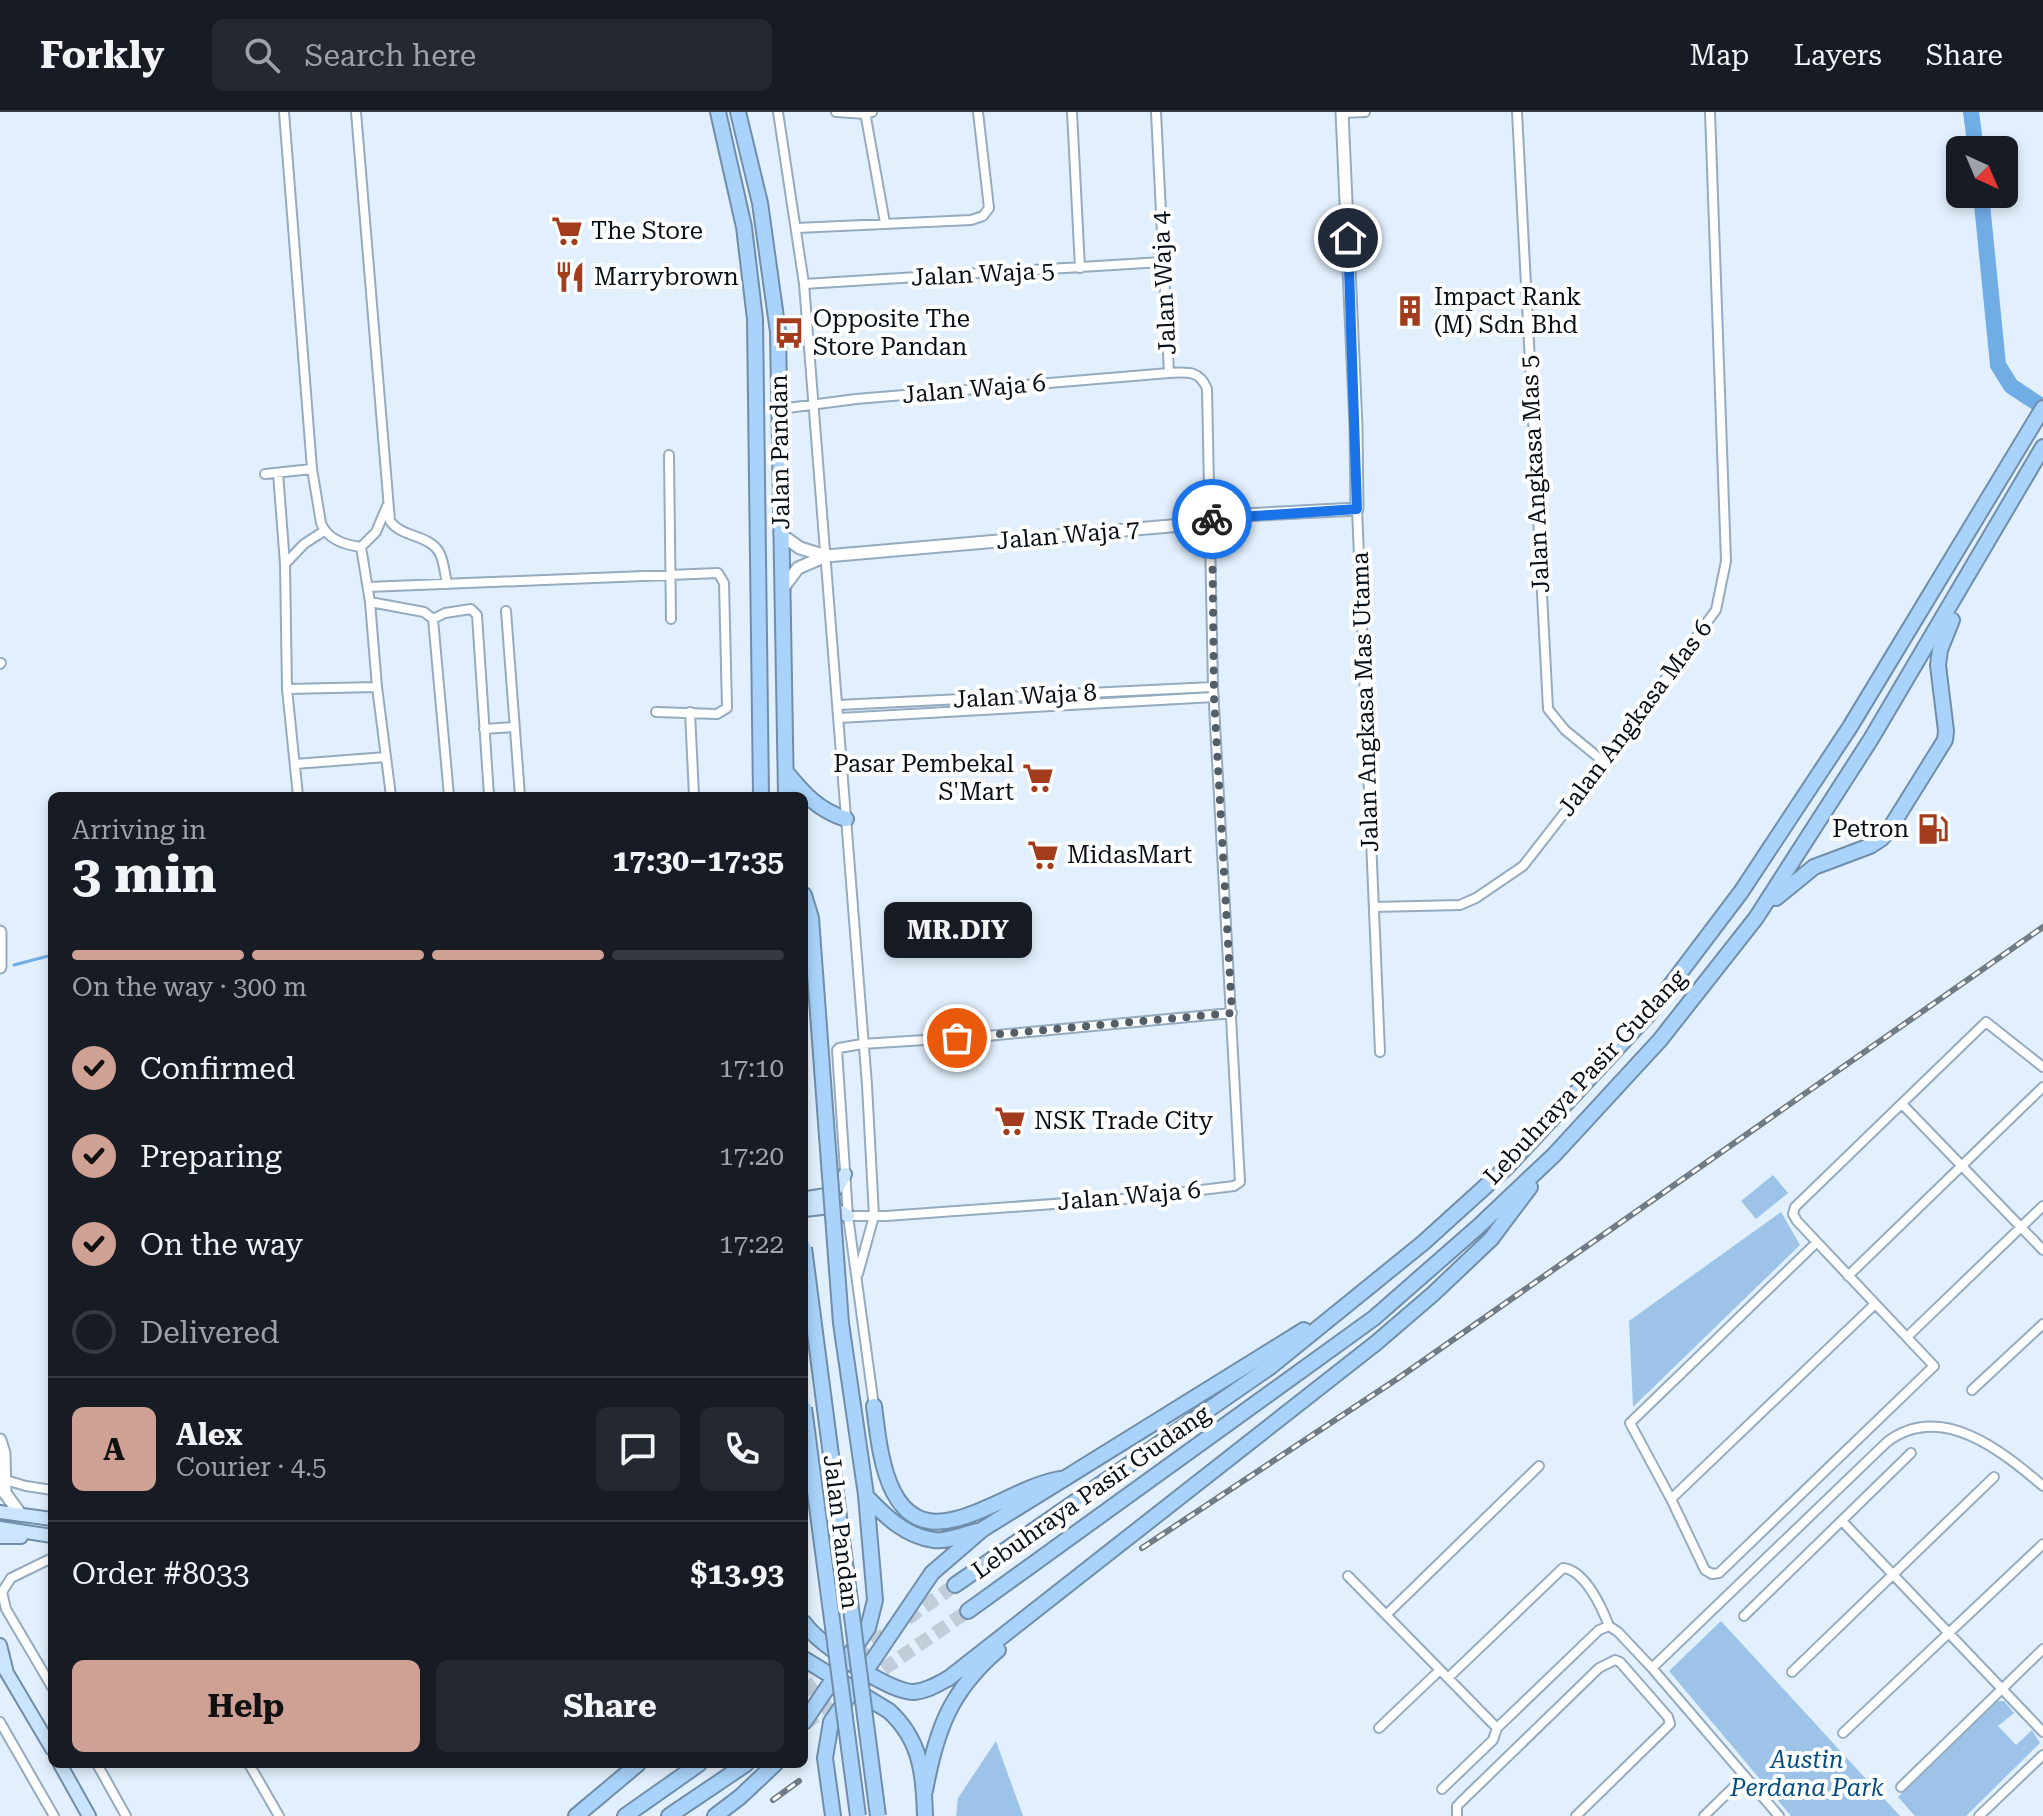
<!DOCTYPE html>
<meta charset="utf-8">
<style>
body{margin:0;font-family:"Roboto Serif",serif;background:#242831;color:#f1f3f6;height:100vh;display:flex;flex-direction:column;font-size:30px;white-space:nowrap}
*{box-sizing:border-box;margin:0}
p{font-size:26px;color:#9ea1a6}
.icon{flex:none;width:44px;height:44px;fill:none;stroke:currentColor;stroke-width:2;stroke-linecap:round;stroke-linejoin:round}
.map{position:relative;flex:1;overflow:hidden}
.drawer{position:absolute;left:48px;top:680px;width:760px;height:976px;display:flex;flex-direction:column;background:#171b24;border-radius:12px;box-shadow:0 4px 12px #0003}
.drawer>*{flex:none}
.needle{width:52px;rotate:136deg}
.fabs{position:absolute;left:1946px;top:24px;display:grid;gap:16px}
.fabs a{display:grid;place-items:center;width:72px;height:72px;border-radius:12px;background:#171b24;box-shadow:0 4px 12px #0003;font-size:40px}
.pin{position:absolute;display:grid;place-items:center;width:68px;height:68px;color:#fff;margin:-34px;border:4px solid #fff;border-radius:50%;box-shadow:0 2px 8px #0007}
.courier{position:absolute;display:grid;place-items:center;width:80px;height:80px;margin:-40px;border:6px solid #1a73e8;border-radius:50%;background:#fff;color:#222;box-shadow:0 2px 10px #0007}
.bubble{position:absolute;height:56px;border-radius:12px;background:#171b24;box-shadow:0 4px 12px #0003;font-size:26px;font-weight:700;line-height:56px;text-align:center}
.overview em{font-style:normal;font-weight:700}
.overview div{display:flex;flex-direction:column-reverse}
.overview{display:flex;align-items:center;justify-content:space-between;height:136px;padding:0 24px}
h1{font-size:52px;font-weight:700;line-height:60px}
.bar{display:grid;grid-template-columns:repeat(4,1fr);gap:12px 8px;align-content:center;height:96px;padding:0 24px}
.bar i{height:10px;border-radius:6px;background:#363941}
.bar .on{background:#cea194}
.bar p{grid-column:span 4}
.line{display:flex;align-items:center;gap:20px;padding:0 24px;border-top:2px solid #363941}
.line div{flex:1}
.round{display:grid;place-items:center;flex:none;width:84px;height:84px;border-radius:12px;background:#242831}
ol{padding:0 24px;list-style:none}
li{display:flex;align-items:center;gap:24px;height:88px}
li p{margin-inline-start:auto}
li .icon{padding:8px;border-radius:50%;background:#cea194;color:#111;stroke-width:4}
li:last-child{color:#9ea1a6}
li i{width:44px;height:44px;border:4px solid #363941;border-radius:50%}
.button{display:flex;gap:16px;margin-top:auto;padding:16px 24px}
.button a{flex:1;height:92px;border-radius:12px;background:#cea194;color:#111;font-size:32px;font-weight:700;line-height:92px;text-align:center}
.button a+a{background:#242831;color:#f1f3f6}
header{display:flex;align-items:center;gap:48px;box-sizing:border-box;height:112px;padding:0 40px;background:#171b24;border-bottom:2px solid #363941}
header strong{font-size:38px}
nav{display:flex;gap:44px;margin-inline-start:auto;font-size:28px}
.search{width:560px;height:72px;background:#242831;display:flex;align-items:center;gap:20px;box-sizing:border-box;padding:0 28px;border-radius:12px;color:#9ea1a6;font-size:30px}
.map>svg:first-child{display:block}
.green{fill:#9dc4e8}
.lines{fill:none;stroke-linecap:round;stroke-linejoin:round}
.stream{stroke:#70ade5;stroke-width:3}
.river{stroke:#70ade5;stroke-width:16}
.highway-tunnel{stroke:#c1ceda;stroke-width:14;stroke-dasharray:14 7;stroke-linecap:butt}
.street-casing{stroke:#95abc0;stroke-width:12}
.secondary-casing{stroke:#95abc0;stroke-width:15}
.primary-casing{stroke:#708eaa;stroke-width:16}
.highway-casing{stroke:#708eaa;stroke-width:18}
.street{stroke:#fff;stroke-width:8}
.secondary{stroke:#fff;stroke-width:11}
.primary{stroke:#cbe5fc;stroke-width:12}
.highway{stroke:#a9d3fa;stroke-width:14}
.rail-casing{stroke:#707b85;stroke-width:6}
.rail{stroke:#fff;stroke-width:3;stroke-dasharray:9;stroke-linecap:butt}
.highway-bridge-casing{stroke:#708eaa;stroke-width:18;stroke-linecap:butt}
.highway-bridge{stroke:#a9d3fa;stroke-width:14}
.done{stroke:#545e67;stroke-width:8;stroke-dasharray:0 14.4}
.route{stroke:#1a73e8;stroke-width:10}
.labels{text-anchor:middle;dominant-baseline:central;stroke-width:8;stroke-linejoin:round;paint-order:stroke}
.poi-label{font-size:24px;fill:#070f16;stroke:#fff;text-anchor:start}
.street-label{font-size:24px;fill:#070f16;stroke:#fff}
.park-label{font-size:24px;font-style:italic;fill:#024e81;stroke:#fff}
</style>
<header>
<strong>Forkly</strong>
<div class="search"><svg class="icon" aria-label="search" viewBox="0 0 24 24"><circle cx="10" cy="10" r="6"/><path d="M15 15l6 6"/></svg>Search here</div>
<nav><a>Map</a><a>Layers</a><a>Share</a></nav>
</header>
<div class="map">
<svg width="2043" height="1704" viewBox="0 0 2043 1704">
<rect width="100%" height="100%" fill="#e2f0fd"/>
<path class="green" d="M 1773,1063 L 1788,1081 L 1756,1107 L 1741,1089 Z
M 1781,1100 L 1800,1133 L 1633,1295 L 1629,1209 Z
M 1721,1509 L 1900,1704 L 1791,1704 L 1669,1559 Z
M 1995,1589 L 2004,1589 L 2014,1601 L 1998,1614 L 2016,1633 L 2032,1618 L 2040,1631 L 1966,1704 L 1915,1704 L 1898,1685 Z
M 996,1629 L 1023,1704 L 956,1704 L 958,1686 Z"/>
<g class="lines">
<path class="stream" d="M 14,853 L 52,843"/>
<path class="river" d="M 1971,0 L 1976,38
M 1981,82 L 1998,253 L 2011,274 L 2043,295"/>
<path class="highway-tunnel" d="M 866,1569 L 968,1499
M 804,1579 L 955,1473
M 804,1612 L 849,1581"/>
<defs>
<path id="street" d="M 284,0 L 312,357 L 321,411 C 327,427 345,433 361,435
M 356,0 L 390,409 C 402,426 428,422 439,440 C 444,448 445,463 447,472
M 778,0 L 804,172 L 867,973 L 874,1104 L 858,1162
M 836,0 L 866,2 L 872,0
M 865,0 L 885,111
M 1072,0 L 1080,156
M 1156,0 L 1169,261
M 1517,0 L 1548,597 L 1565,618 L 1604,650
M 1342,1 L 1365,0
M 797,116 L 971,108 L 983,104 L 989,96 L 978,0
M 804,172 L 1162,150
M 780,297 L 856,287 L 1169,261 C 1187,260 1200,258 1207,277 L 1213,575 L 1240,1070 L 1234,1074 L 1136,1086 L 886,1104 L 848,1104
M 669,343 L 671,507
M 278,361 L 285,452 L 287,577 L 298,684
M 265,362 L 312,357
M 387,394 L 376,420 L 361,435 L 370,490 L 424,500 L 433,507 L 449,684
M 1357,397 L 1380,940
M 285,452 L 304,432 L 324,419
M 368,475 L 718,461 L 724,471 L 727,596 L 717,602 L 656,600
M 370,490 L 377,575 L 391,684
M 506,499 L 520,684
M 433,507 L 445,501 L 471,497 L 477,503 L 489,684
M 0,552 L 1,551
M 287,577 L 377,575
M 838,593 L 1213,575
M 690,600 L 694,684
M 839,606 L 1214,585
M 484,617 L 513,615
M 295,652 L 386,645
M 1374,795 L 1460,793 L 1476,786 L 1523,754 L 1604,650 L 1716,498 L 1726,449 L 1710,0
M 1902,992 L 2043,1138
M 1816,1131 L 1630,1311 L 1671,1387 L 1705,1458 L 1712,1462 L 1719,1461 L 1934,1254 L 1797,1109 L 1793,1102 L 1795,1095 L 1986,910 L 2043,955
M 1848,1164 L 2043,975
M 1907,1225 L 2043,1094
M 1972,1278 L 2043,1212
M 874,1294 L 848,1104 L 837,938 L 839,936 L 862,932 L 987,924 L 1232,901
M 2,1367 L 26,1374 L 52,1378
M 1671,1387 L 1875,1192
M 1842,1409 L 2043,1620
M 52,1446 L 11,1466 L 2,1480 L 6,1497 L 52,1575
M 1348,1464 L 1497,1616
M 1386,1503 L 1539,1354
M 1744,1504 L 1911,1341
M 1609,1514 L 1618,1520 L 1652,1556 L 1779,1704
M 1652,1556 L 1887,1330 C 1941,1289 2002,1339 2043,1374
M 1792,1560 L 1994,1365
M 1448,1566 L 1563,1456 C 1585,1458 1602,1496 1609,1514
M 0,1610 L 54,1704
M 1379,1616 L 1440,1558
M 1843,1621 L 2043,1432
M 97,1652 L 126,1704
M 249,1652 L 279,1704
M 1901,1675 L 2043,1537
M 1442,1677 L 1493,1628 L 1497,1616 L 1599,1518 L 1609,1514
M 1457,1704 L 1457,1694 L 1464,1687 L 1599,1556 L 1615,1548 L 1620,1550 L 1668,1605 L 1670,1612 L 1576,1704
M 1704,1704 L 1745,1664
M 1979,1704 L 2043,1643"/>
<path id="secondary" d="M 780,422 L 800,436 L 826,444
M 783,476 L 798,456 L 826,444 L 1193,412 L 1225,404 L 1357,397 L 1356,314 L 1342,0
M 0,820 L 0,855
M 0,1328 L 4,1341 L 5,1381 L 21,1403"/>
<path id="primary" d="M 804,1086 C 828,1083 835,1085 845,1062
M 804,1098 L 831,1095 L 848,1104
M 0,1400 L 52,1407
M 0,1416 L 52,1424
M 0,1425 L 21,1425
M 0,1533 L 6,1557
M 0,1549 L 52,1637
M 60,1652 L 89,1704"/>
<path id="highway" d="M 718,0 L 744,115 L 755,207 L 761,684
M 738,0 L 760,91 L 778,220 L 786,684
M 786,660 C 804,682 818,698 846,707
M 804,783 L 811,806 L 827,1024
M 1776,786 L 1814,755 L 1870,734 L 1881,727 L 1889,718 L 1945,628 L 1946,619 L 1938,553 L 1940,538 L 1952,508
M 874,1294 C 880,1340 886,1426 956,1407 C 992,1398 1023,1374 1060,1367
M 866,1384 C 885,1404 905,1424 934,1428 C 946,1430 965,1422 977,1419
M 955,1473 L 1270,1255 L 1423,1131 L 1508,1054 L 1648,903 L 1741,780 L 1850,615 L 2043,296
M 968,1499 L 1374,1206 L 1479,1114 L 1554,1043 L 1660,928 L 1756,806 L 1871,627 L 2043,335
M 804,1511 C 818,1532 890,1581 914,1580 C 927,1579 938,1572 949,1566 L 1376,1231 L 1433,1182 L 1491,1127 L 1530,1075
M 804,1547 L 889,1599 C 921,1628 924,1663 925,1704
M 804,1610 L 868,1516 L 875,1488 L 866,1383 L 841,1211
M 925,1679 C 936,1619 950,1579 998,1538
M 576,1704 L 638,1652
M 625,1704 L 699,1652
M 669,1704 L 746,1652
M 715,1704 L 740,1685 L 775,1652
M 833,1704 L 825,1646 L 831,1610 L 932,1461 L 983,1417 L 1304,1218"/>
</defs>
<use href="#street" class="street-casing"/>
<use href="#secondary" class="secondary-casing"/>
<use href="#primary" class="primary-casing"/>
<use href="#highway" class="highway-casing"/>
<use href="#street" class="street"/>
<use href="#secondary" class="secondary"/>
<use href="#primary" class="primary"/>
<use href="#highway" class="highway"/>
<defs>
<path id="rail" d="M 1142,1436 L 1397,1267 L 2043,815
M 773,1688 L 799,1669"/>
</defs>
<use href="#rail" class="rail-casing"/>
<use href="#rail" class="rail"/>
<defs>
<path id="highway-bridge" d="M 827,1024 L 841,1211
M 804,1136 L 878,1704
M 804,1296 L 858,1704"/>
</defs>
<use href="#highway-bridge" class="highway-bridge-casing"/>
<use href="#highway-bridge" class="highway-bridge"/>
</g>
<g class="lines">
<path class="done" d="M 957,926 L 1232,901 L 1214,585 L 1212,407"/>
<path class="route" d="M 1212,407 L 1357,397 L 1348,126"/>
</g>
<defs>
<symbol id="supermarket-bare" viewBox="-9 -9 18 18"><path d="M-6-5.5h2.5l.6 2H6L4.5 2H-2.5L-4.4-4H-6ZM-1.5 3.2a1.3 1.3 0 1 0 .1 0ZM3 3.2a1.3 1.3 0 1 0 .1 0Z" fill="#a33c1c" stroke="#fff" stroke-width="2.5" paint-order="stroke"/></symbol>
<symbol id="restaurant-bare" viewBox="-9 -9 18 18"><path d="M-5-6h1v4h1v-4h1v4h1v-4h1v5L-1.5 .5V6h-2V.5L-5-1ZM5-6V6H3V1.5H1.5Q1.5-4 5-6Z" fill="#a33c1c" stroke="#fff" stroke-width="2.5" paint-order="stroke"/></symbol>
<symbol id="building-bare" viewBox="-9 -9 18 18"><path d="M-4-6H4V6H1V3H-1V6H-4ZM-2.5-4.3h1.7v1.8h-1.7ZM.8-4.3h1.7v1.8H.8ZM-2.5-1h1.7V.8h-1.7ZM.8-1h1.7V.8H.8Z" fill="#a33c1c" stroke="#fff" stroke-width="2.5" paint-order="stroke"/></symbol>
<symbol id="bus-bare" viewBox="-9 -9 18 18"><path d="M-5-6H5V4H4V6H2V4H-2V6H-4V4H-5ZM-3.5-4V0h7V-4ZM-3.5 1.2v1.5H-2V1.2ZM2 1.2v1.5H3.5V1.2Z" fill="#a33c1c" stroke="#fff" stroke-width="2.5" paint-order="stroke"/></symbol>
<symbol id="fuel-bare" viewBox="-9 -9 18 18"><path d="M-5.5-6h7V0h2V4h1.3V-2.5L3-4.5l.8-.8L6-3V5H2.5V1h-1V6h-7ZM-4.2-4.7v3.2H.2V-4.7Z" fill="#a33c1c" stroke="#fff" stroke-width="2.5" paint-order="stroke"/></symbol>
</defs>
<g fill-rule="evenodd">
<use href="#supermarket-bare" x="545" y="97" width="44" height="44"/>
<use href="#restaurant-bare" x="548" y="143" width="44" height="44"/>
<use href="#building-bare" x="1388" y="177" width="44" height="44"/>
<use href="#bus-bare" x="767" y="199" width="44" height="44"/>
<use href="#supermarket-bare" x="1016" y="644" width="44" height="44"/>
<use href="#fuel-bare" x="1911" y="695" width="44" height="44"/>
<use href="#supermarket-bare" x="1021" y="721" width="44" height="44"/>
<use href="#supermarket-bare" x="988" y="987" width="44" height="44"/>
</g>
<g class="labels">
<g class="poi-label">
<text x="591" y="119">The Store</text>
<text x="594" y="165">Marrybrown</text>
<text x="1434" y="185">Impact Rank<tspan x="1434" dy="28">(M) Sdn Bhd</tspan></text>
<text x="813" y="207">Opposite The<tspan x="813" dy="28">Store Pandan</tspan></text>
<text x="1014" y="652" text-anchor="end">Pasar Pembekal<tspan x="1014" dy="28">S'Mart</tspan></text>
<text x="1909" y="717" text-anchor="end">Petron</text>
<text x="1067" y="743">MidasMart</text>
<text x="1034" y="1009">NSK Trade City</text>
</g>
<g class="street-label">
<text transform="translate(983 162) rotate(-3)">Jalan Waja 5</text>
<text transform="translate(1164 171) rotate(-93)">Jalan Waja 4</text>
<text transform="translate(974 277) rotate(-5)">Jalan Waja 6</text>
<text transform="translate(780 340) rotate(-91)">Jalan Pandan</text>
<text transform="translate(1535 362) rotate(-93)">Jalan Angkasa Mas 5</text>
<text transform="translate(1068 423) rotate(-5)">Jalan Waja 7</text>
<text transform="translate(1025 584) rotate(-3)">Jalan Waja 8</text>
<text transform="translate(1365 590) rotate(-92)">Jalan Angkasa Mas Utama</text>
<text transform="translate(1635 606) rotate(-53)">Jalan Angkasa Mas 6</text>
<text transform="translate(1585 965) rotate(-47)">Lebuhraya Pasir Gudang</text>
<text transform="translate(1129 1084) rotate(-5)">Jalan Waja 6</text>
<text transform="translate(1091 1380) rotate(-35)">Lebuhraya Pasir Gudang</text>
<text transform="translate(841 1420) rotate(83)">Jalan Pandan</text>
</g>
<g class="park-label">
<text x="1807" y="1648">Austin<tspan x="1807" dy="28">Perdana Park</tspan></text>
</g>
</g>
</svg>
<div class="fabs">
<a><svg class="needle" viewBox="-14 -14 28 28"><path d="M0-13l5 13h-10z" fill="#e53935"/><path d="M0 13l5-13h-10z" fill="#9ea1a6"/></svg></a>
</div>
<div class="pin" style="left:957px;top:926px;background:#ea580c"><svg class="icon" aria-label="bag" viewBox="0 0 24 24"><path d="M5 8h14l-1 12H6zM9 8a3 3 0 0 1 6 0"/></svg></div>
<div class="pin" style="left:1348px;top:126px;background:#1f2937"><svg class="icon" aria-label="home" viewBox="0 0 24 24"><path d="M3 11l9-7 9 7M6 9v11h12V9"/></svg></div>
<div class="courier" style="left:1212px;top:407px"><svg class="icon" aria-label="bike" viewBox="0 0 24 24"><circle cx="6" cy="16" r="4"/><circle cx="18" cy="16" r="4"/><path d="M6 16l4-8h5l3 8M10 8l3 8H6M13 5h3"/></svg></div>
<div class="bubble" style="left:884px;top:790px;width:148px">MR.DIY</div>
<section class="drawer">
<div class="overview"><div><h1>3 min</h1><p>Arriving in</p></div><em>17:30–17:35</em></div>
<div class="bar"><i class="on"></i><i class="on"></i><i class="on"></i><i></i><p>On the way · 300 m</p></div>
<ol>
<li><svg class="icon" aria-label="check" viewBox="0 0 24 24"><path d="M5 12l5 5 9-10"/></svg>Confirmed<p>17:10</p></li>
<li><svg class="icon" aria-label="check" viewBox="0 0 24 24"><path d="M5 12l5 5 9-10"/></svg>Preparing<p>17:20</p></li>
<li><svg class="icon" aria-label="check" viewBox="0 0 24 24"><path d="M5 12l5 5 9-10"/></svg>On the way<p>17:22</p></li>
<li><i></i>Delivered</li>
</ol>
<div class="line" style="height:144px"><b class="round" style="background:#cea194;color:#111">A</b><div><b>Alex</b><p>Courier · 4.5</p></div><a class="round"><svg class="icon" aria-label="chat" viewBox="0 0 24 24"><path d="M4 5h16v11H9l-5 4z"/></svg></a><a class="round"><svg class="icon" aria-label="phone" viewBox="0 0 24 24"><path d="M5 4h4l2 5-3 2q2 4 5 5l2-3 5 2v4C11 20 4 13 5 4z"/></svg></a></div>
<div class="line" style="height:104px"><div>Order #8033</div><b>$13.93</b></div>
<div class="button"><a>Help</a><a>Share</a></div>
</section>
</div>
